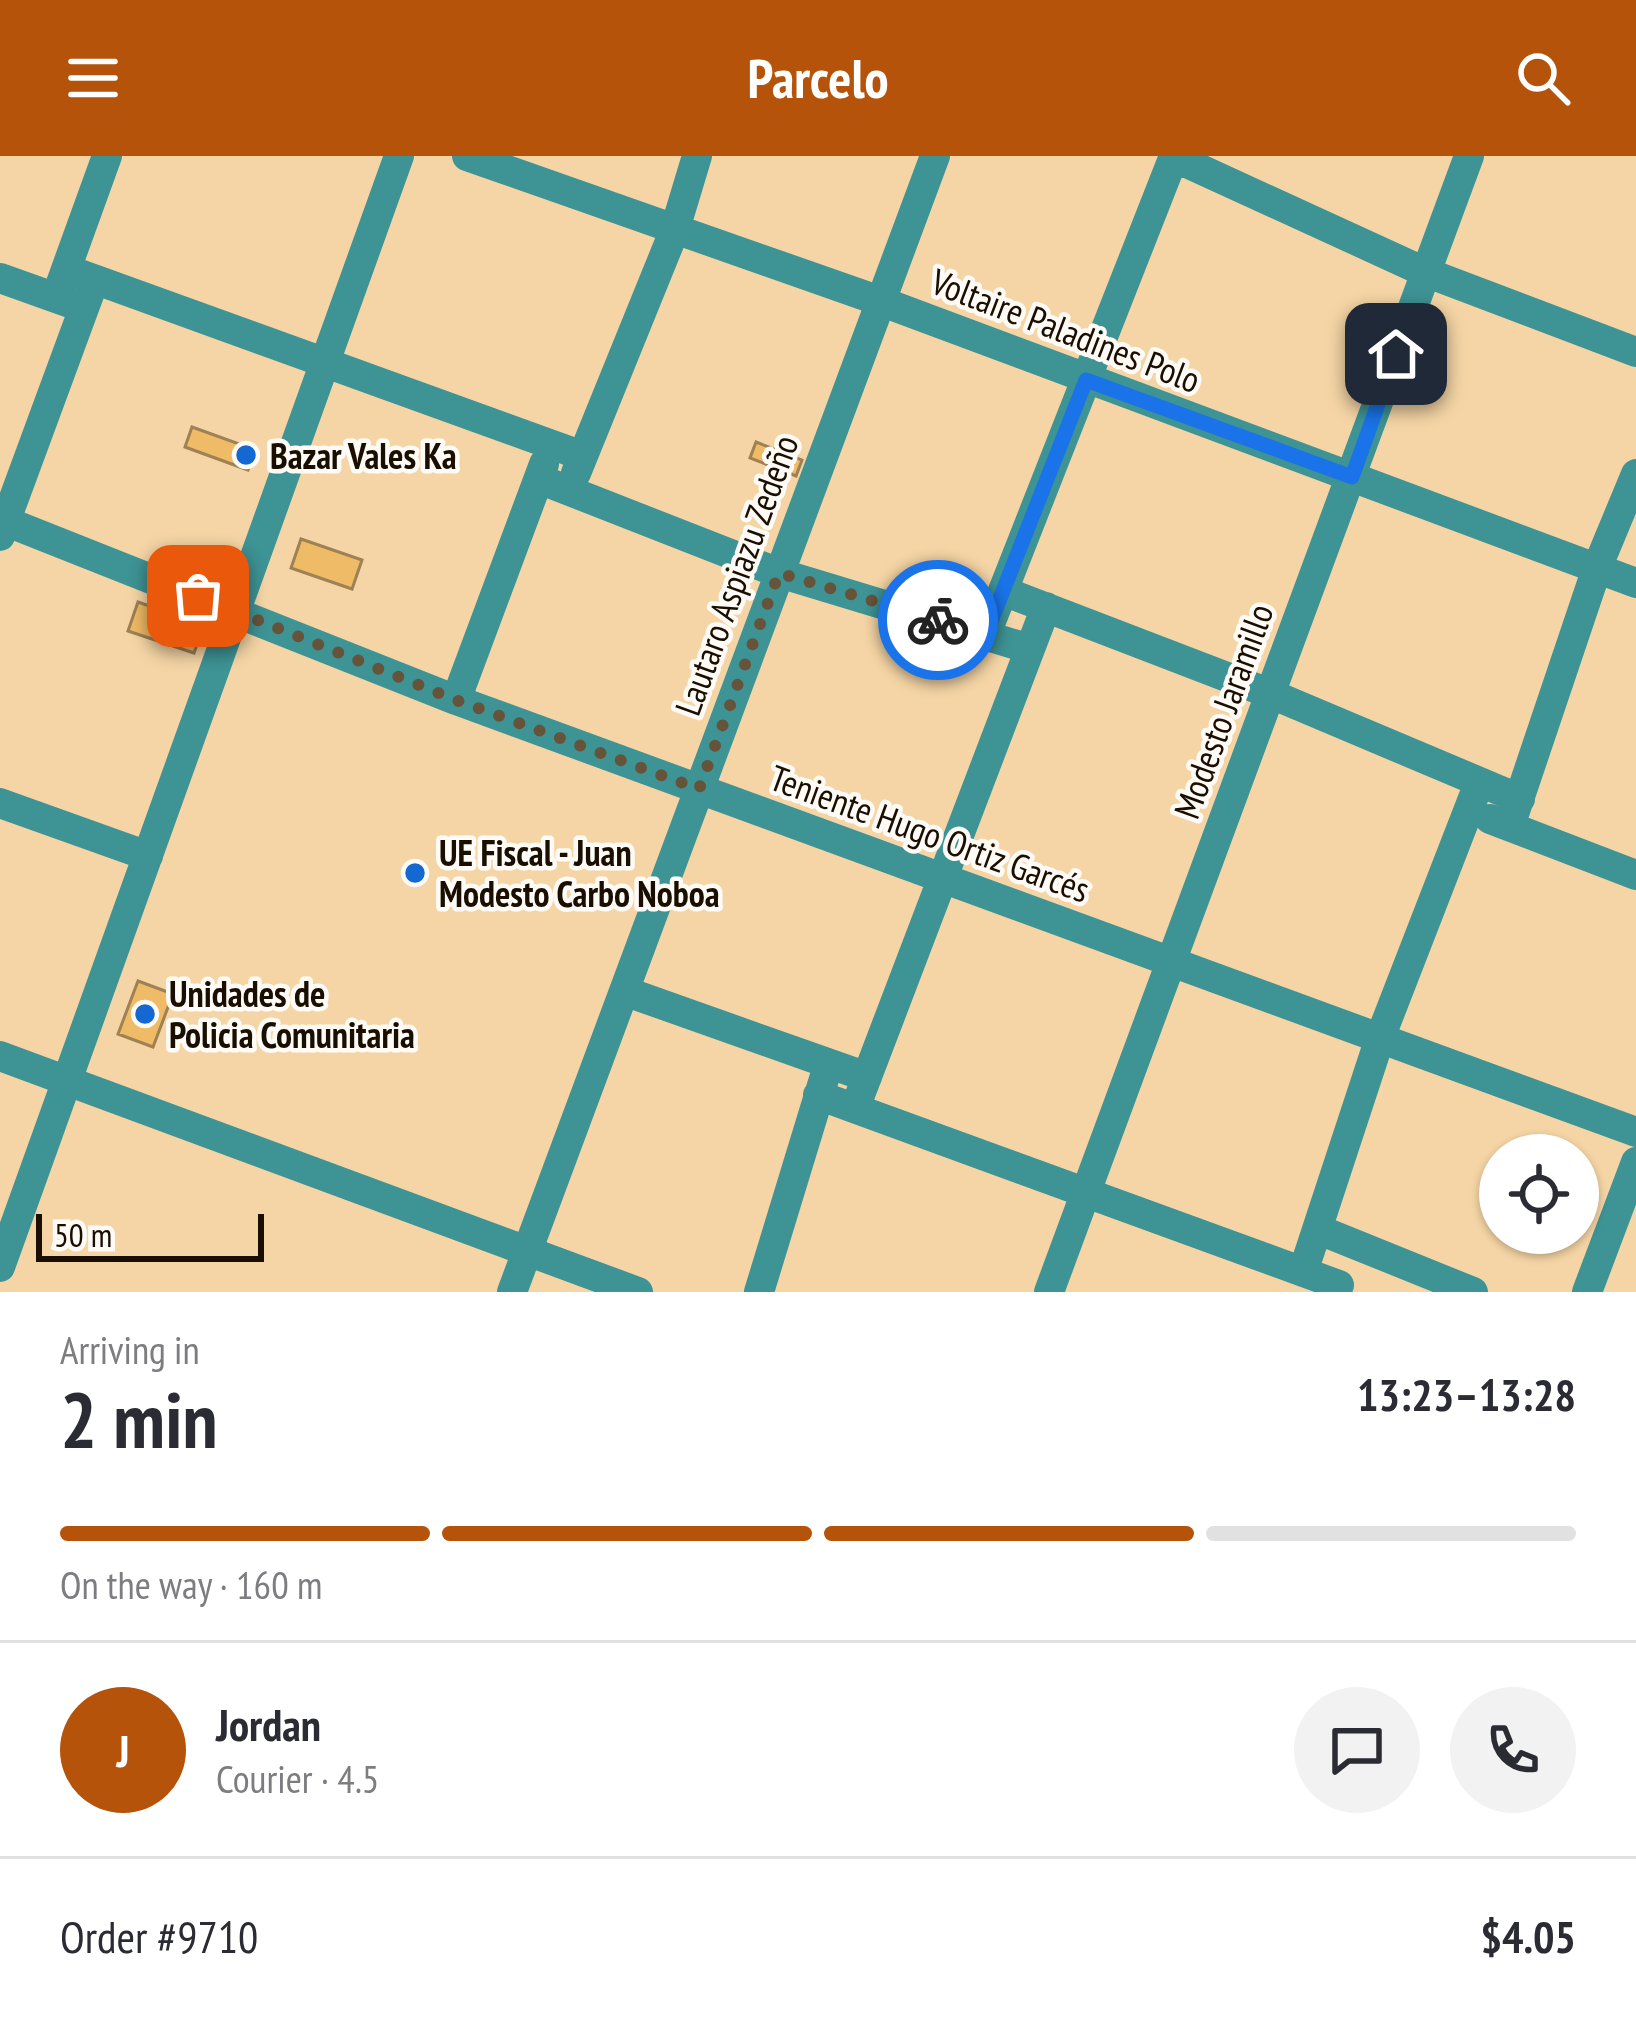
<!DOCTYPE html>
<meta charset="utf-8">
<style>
body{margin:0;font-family:"PT Sans Narrow",sans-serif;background:#f2f2f3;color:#2b2b33;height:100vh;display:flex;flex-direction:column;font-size:45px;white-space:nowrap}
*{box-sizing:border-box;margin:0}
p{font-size:39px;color:#7c7c81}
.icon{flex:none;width:66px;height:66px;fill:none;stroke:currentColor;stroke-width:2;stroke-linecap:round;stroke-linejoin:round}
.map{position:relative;height:1136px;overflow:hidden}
.panel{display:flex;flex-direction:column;background:#fff;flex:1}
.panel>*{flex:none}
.controls{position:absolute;left:1479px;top:978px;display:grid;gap:24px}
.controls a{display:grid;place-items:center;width:120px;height:120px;border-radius:50%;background:#fff;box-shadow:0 3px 9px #0004;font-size:60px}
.scale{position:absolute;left:36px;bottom:30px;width:228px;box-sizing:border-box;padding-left:12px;border:6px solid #190e00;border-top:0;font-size:33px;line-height:42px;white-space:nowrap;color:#190e00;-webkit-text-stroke:9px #fefbf6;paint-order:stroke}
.pin{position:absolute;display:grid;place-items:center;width:102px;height:102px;color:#fff;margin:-51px;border-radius:24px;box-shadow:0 6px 18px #0006}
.courier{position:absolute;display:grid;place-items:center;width:120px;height:120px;margin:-60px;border:9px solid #1a73e8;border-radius:50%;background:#fff;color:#222;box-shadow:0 3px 15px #0007}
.headline em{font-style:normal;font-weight:600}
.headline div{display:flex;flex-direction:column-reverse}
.headline{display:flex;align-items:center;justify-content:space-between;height:204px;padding:0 60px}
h1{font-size:78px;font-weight:600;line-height:90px}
.bar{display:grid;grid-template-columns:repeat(4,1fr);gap:18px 12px;align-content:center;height:144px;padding:0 60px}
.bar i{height:15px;border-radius:9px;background:#e1e1e2}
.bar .on{background:#b45309}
.bar p{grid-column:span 4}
.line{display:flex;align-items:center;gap:30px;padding:0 60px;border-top:3px solid #e1e1e2}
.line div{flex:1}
.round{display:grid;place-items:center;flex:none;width:126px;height:126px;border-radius:63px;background:#f2f2f3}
header{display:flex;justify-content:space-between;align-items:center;height:156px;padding:0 60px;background:#b45309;color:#fff;font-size:54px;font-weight:600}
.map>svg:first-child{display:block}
.building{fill:#f0bb66;stroke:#9e8154;stroke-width:3}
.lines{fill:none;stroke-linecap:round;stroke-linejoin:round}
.minor{stroke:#3e9395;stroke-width:30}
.done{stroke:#66543a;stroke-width:12;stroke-dasharray:0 21.6}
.route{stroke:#1a73e8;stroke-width:15}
.poi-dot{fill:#1468d2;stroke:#fefbf6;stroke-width:4.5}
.labels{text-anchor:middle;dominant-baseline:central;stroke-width:9;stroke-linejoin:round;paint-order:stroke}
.street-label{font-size:36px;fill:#190e00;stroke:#fefbf6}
.poi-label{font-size:36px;font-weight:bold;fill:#190e00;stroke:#fefbf6;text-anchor:start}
</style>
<header><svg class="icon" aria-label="menu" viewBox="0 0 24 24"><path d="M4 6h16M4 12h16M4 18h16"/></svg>Parcelo<svg class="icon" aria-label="search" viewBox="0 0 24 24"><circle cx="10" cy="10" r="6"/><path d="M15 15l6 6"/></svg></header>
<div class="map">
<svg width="1636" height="1136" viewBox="0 0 1636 1136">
<rect width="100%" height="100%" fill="#f5d5a5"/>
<path class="building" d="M 192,271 L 256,294 L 248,314 L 185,291 Z
M 756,286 L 802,304 L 796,320 L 750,302 Z
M 301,383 L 362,404 L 352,433 L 291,412 Z
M 138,446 L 204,469 L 194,497 L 128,475 Z
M 138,825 L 173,838 L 153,891 L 118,878 Z"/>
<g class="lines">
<path class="minor" d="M 467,0 L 880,145 L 1636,427
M 1174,1 L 1425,116 L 1636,196
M 66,113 L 583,300
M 0,122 L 73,148
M 56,141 L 107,0
M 576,317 L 675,73 L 697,0
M 539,323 L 779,417 L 1030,493
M 0,363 L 456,544 L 1636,976
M 0,380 L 94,125
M 1003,435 L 1271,538 L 1520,643
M 986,478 L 1174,0
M 456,544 L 544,308
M 0,647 L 148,700
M 1490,663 L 1636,719
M 1510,670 L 1597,412 L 1636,318
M 624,835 L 867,921
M 0,900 L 638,1136
M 818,939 L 1339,1129
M 855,952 L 1046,451
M 1317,1073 L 1473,1136
M 0,1111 L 399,0
M 1303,1116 L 1380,882 L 1479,627
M 512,1136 L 935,0
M 759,1136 L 824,923
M 1049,1136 L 1469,0
M 1587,1136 L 1636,1006"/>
</g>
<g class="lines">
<path class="done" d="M 198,440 L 456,544 L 699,633 L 779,417 L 938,464"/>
<path class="route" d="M 938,464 L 986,478 L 1086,224 L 1352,321 L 1396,198"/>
</g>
<g class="poi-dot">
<circle cx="246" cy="299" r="12"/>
<circle cx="415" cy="717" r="12"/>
<circle cx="145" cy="858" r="12"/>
</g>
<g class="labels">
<g class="street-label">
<text transform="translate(1066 174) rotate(21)">Voltaire Paladines Polo</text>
<text transform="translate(736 419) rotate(-70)">Lautaro Aspiazu Zedeño</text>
<text transform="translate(1223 555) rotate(-70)">Modesto Jaramillo</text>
<text transform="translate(930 677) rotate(20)">Teniente Hugo Ortiz Garcés</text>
</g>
<g class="poi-label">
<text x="270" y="299">Bazar Vales Ka</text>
<text x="439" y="696">UE Fiscal - Juan<tspan x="439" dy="41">Modesto Carbo Noboa</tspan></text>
<text x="169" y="837">Unidades de<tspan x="169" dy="41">Policia Comunitaria</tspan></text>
</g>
</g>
</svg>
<div class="controls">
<a><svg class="icon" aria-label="locate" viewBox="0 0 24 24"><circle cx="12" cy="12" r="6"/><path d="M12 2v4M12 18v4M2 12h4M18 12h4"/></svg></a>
</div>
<div class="scale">50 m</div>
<div class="pin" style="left:198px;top:440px;background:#ea580c"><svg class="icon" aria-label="bag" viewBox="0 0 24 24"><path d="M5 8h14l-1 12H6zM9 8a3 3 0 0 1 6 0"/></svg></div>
<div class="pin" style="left:1396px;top:198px;background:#1f2937"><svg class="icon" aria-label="home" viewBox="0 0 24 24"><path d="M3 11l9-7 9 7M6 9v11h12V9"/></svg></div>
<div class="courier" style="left:938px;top:464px"><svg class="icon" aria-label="bike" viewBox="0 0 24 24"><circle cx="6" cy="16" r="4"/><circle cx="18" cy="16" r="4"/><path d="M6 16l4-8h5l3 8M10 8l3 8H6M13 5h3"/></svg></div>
</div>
<section class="panel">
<div class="headline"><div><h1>2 min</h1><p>Arriving in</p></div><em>13:23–13:28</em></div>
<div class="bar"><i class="on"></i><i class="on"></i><i class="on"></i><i></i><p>On the way · 160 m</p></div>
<div class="line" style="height:216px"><b class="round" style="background:#b45309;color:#fff">J</b><div><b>Jordan</b><p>Courier · 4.5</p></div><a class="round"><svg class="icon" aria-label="chat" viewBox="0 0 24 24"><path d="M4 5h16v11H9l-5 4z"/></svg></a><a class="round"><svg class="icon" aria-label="phone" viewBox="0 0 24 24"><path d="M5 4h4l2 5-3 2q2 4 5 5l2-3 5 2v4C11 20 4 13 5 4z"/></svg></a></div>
<div class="line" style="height:156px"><div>Order #9710</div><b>$4.05</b></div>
</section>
